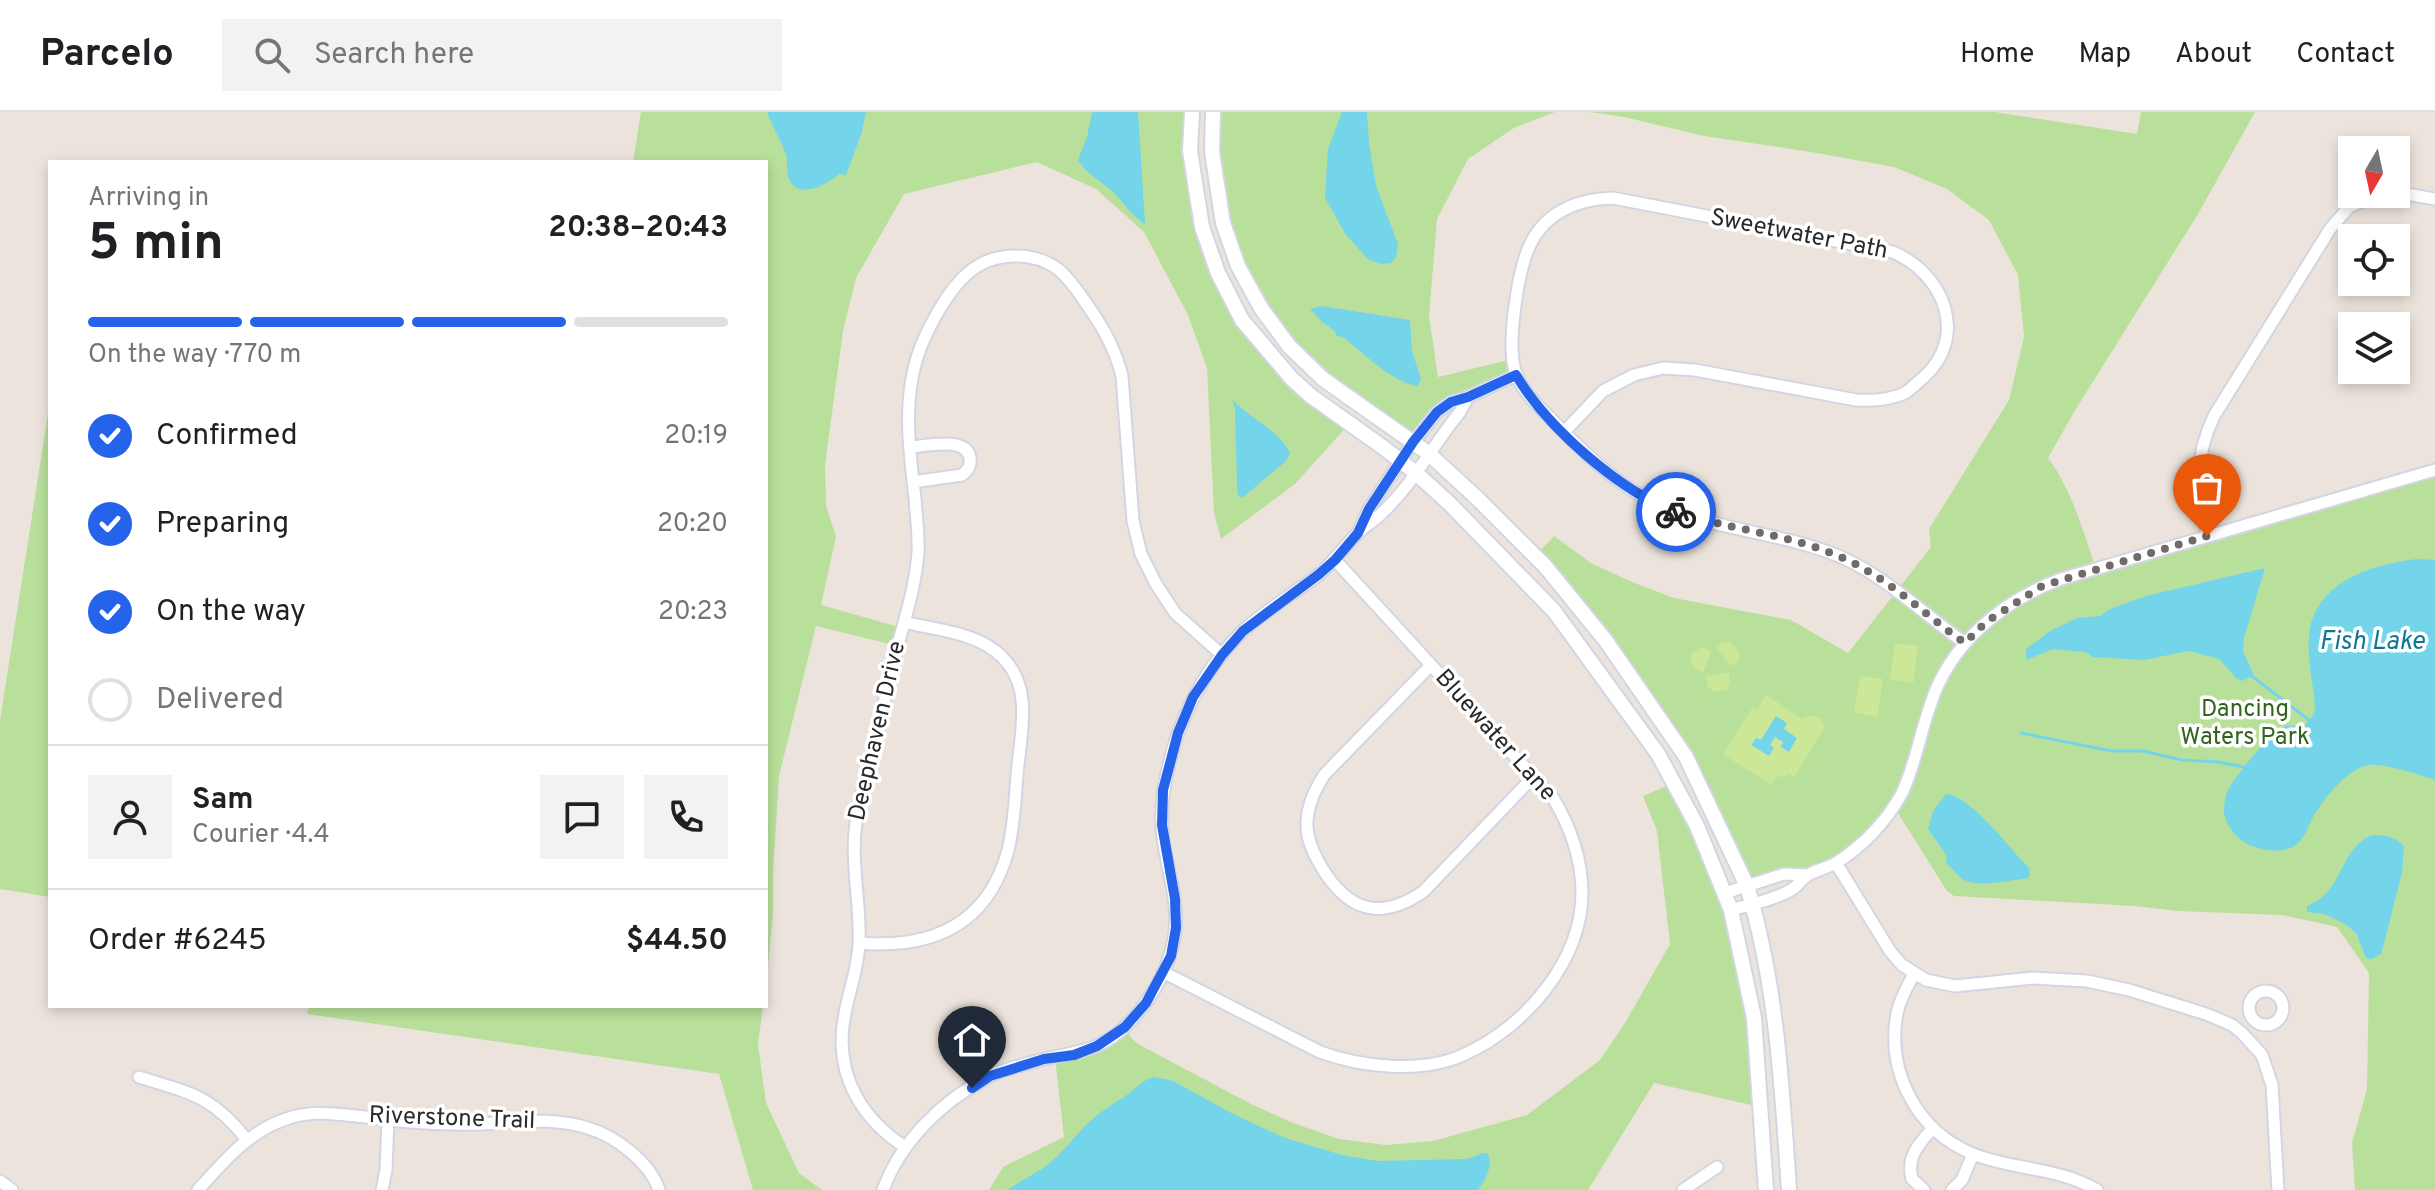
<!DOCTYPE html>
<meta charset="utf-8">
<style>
body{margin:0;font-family:Overpass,sans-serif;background:#f2f2f2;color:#202124;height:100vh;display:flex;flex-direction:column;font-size:30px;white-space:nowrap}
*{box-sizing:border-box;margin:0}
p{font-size:26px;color:#757577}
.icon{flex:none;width:44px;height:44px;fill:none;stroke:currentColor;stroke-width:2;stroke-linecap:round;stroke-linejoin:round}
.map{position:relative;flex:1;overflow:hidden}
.sheet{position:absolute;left:48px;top:48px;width:720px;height:848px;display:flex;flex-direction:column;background:#fff;border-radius:0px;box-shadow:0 4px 12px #0003}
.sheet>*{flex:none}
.needle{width:52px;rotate:189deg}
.tools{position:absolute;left:2338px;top:24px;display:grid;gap:16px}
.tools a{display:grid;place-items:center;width:72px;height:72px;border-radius:0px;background:#fff;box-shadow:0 4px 12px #0003;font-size:40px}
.pin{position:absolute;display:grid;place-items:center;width:68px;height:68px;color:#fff;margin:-82px -34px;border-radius:50% 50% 50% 0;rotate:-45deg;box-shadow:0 0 8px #0007}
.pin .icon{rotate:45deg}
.courier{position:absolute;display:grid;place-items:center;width:80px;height:80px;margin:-40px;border:6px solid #2563eb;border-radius:50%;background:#fff;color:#222;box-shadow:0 2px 10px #0007}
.summary em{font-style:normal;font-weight:700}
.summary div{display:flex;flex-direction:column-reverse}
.summary{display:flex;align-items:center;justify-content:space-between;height:136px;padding:0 40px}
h1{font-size:52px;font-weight:700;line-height:60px}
.bar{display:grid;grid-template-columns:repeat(4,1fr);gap:12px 8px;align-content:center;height:96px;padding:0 40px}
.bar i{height:10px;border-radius:6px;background:#e0e0e0}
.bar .selected{background:#2563eb}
.bar p{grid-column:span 4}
.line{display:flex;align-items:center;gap:20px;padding:0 40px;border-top:2px solid #e0e0e0}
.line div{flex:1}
.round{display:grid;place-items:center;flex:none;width:84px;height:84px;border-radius:0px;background:#f2f2f2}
ol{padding:0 40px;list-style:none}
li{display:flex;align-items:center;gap:24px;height:88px}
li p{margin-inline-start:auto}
li .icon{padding:8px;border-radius:50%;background:#2563eb;color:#fff;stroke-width:4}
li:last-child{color:#757577}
li i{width:44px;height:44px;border:4px solid #e0e0e0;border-radius:50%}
header{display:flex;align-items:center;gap:48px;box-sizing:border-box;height:112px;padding:0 40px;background:#fff;border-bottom:2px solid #e0e0e0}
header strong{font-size:38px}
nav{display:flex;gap:44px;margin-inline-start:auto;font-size:28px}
.search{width:560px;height:72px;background:#f2f2f2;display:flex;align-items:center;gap:20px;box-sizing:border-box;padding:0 28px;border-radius:0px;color:#757577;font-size:30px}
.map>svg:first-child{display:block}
.green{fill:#b8e09b}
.pitch{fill:#cce797}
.water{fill:#73d4ea}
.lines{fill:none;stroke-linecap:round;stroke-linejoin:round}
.stream{stroke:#73d4ea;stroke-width:3}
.minor-casing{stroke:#d2d6e2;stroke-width:15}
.tertiary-casing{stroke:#d2d6e2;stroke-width:18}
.minor{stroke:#fff;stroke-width:11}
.tertiary{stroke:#fff;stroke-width:14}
.done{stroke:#6e6b68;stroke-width:8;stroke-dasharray:0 14.4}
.route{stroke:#2563eb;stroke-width:10}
.labels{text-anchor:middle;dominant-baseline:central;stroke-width:7;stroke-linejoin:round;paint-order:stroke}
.street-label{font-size:24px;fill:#2a2a2a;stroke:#fff}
.park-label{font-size:24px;fill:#32641d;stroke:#fff}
.water-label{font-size:26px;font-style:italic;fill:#127496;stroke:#fff}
</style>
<header>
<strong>Parcelo</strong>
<div class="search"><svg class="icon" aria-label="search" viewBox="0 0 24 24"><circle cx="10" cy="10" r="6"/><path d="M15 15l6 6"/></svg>Search here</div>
<nav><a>Home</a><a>Map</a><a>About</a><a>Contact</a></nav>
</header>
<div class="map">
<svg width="2435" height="1078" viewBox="0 0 2435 1078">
<rect width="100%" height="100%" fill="#ece4dc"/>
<path class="green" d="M 641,0 L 1192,0 L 1202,116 L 1259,231 L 1349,312 L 1295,372 L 1221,427 L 1214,401 L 1207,256 L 1188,203 L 1144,120 L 1096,77 L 1037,50 L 904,82 L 856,166 L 843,219 L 825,353 L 826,393 L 836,425 L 821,493 L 903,516 L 898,534 L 816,514 L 779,664 L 773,761 L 773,800 L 766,877 L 766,50 L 633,50 Z
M 1213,0 L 1555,0 L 1514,16 L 1468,47 L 1437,107 L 1429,204 L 1438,265 L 1513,247 L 1516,263 L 1451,290 L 1413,330 L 1289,234 L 1230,133 Z
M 1590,0 L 1995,0 L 2137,22 L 2141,0 L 2255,0 L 2198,102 L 2074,300 L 2048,346 C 2072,378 2083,419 2096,457 L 2435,358 L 2435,1078 L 2355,1078 L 2352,1031 L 2367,977 L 2369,861 L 2337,815 L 2282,803 L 2178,799 L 2134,794 L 1954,784 L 1947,779 L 1894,695 L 1836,751 L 1747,774 L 1686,645 L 1535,444 L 1554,424 L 1591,451 L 1632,470 L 1674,486 L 1791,508 L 1848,541 L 1931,435 L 1929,417 L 2009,288 L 2024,225 L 2018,163 L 1989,108 L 1947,77 L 1894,55 L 1811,40 L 1704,24 L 1624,5 Z
M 50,289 L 50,785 L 0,777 L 0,608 Z
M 1674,671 L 1731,798 L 1760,995 L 1654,971 L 1588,1078 L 989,1078 L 1003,1055 L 1064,1025 L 1055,946 L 1074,943 L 1125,915 L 1131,926 L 1138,932 L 1251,992 L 1293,1011 L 1339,1027 L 1386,1033 L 1433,1029 L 1527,1003 L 1600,948 L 1625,911 L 1670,832 L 1657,719 L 1643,684 Z
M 309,894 L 763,894 L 758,932 L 766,991 L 799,1061 L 822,1078 L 753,1078 L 719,962 L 307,902 Z"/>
<path class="pitch" d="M 1730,530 L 1740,540 L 1737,550 L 1731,554 L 1716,536 L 1722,531 Z
M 1895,531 L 1918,534 L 1913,571 L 1890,567 Z
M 1702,535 L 1711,539 L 1703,560 C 1692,557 1690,552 1691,541 Z
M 1729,560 L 1730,571 L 1727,578 L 1715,580 L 1708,575 L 1706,564 Z
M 1860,564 L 1883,567 L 1877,605 L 1854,600 Z
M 1766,583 L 1802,607 C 1813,601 1822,603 1824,616 L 1794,665 L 1788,661 L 1787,664 L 1780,665 L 1779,662 L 1771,673 L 1723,642 L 1753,595 L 1757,597 Z"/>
<path class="water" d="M 767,0 L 866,0 L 862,20 L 846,63 L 839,62 C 827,72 799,89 789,67 C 786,60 788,50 786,42 C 780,27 772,14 767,0 Z
M 1092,0 L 1138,0 L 1145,112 C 1131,104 1124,90 1112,79 C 1100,68 1087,63 1078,48 L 1087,25 Z
M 1342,0 L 1367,0 L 1369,31 L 1376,74 L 1398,132 L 1396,145 L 1391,151 L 1380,152 L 1368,147 L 1346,123 L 1325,86 L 1328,37 Z
M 1321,194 L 1410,208 L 1412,239 L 1421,267 L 1418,274 C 1393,271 1363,241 1343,225 L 1336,224 L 1335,219 L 1321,209 L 1310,197 Z
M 1232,287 C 1248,306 1279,317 1290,341 L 1286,349 L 1242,386 L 1238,383 L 1237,375 L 1235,296 Z
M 2418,447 L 2435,448 L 2435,668 C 2421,663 2383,651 2369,653 C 2346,657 2323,688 2312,707 C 2308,715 2304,727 2296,733 C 2284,743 2257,738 2244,730 C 2235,724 2225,712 2224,700 C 2224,693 2225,683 2229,676 C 2234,666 2271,621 2280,616 C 2286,613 2296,614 2304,614 L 2314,602 L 2315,593 C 2313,571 2307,546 2309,524 C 2314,470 2372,452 2418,447 Z
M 2265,456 L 2244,526 L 2243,539 L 2253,561 L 2252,564 L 2243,569 L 2236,566 L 2219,547 L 2189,539 L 2143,548 L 2093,545 L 2085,540 L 2053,537 L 2026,548 L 2026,537 L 2050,519 L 2077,506 L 2100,504 L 2110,497 L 2146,484 Z
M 1776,604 L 1787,611 L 1784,617 L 1797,626 L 1789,640 L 1781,635 L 1783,630 L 1775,625 L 1770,633 L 1774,636 L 1769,644 L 1751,633 L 1756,626 L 1761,628 Z
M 1946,682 C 1970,683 2011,738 2029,756 L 2030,764 L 2028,766 C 2013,768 1980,775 1966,769 C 1959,766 1952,756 1946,751 L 1947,744 L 1928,717 L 1933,699 Z
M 2372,723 C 2384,723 2396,725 2404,734 L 2402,761 L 2383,835 L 2381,842 L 2372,847 L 2366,846 L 2356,821 L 2345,812 L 2324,802 L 2307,800 L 2307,794 C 2344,781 2338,737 2372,723 Z
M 1153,965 L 1171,968 L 1235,1003 L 1285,1026 L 1342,1043 L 1378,1049 L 1466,1047 C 1474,1046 1479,1040 1487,1041 C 1494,1051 1486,1068 1478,1078 L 1008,1078 C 1022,1067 1038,1061 1051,1050 C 1064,1039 1074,1025 1086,1013 C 1099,1001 1112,992 1127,983 C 1136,976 1142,969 1153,965 Z"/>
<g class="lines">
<path class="stream" d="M 2252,564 L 2309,608
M 2021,621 L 2112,639 L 2143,639 L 2182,648 L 2218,650 L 2244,655"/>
<defs>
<path id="minor" d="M 2396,80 L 2435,87
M 1564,320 L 1603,279 L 1634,263 L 1663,256 L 1695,258 L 1856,288 C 1872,289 1890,288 1905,281 C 1911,277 1918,270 1924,265 C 1969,224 1944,162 1893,140 L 1613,86 C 1575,87 1541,102 1527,140 C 1517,167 1507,232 1515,259 C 1521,278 1538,294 1552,308 C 1587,344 1623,380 1671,398 C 1726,419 1786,422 1841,445 C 1888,466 1923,502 1965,531
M 910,335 C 926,334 967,324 970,346 C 971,354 968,358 962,363 L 913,370
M 1360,417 L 1369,397 L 1413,330 L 1437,300 L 1451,290 L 1468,285 L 1516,263
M 2207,424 C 2198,378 2193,348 2214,304 L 2330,117 L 2349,95 L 2375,82
M 1431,553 L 1324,663 C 1315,678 1308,692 1307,709 C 1306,726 1313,741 1322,756 C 1349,800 1381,809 1424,779 L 1534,664
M 1836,751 L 1890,839 L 1902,853 L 1926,868 L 1955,874 L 2033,866 L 2087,869 L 2129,878 L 2206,902 L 2232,913 L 2242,921 L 2262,943 L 2272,973 L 2278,1078
M 1725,781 L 1784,762 L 1807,763
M 1731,798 C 1749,793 1780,786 1794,776 C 1799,772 1803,766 1808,763 C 1816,758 1827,756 1836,751 C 1863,734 1887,709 1902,681 C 1915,654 1920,622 1930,594 C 1949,532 2002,489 2061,467 L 2435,358
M 859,831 C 932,837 988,813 1008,738 C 1015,711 1015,681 1018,653 C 1022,615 1032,573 1001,544 C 977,520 935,518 904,510
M 1163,860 L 1320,940 C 1361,955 1421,962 1463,943 C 1525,916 1583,848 1582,778 C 1581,744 1570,714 1553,686 L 1335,448
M 1914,862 C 1907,875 1900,887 1897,901 C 1886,960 1917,1019 1973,1042 C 2013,1058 2058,1055 2097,1078
M2249 896a17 17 0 1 1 34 0a17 17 0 1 1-34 0Z
M 139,965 C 190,981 213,984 247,1028
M 905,1035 C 863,1008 837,966 843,914 C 846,886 858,860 859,831 C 861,789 849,747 857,705 C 860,683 867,662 872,640 C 881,603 890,566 899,529 C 907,500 916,470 918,440 C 919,423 916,404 915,386 C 909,337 902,285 920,237 C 929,213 949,177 968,161 C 992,140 1032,138 1058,157 C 1070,167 1079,181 1088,194 C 1104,217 1115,237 1122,264 L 1133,409 L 1141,442 L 1156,472 L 1175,501 L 1222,543
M 0,1069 L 12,1078
M 198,1078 C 224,1049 248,1020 286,1007 C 317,996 351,1004 382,1007 C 407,1010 431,1012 455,1012 C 499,1014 546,1002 588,1016 C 615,1024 650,1050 659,1078
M 382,1078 L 386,1058 L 388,1008
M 883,1078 C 901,1029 942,989 988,965 C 1003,957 1023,953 1040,948 C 1075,939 1100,941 1128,912 C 1160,878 1182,834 1174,786 C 1171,762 1163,739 1162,714 C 1160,688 1166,662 1173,637 C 1186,593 1210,550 1244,518 C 1266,498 1293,482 1317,464 C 1333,451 1344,434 1359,420 C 1366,413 1375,408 1382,401 C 1413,372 1433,333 1460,300 L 1468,285
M 1683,1078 L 1717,1055
M 1924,1078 L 1912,1067 C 1906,1045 1919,1032 1933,1016
M 1952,1078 L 1962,1068 L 1973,1042"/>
<path id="tertiary" d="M 1192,0 L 1190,39 L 1202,115 L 1218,161 L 1242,208 L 1292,267 L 1311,284 L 1384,336 L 1416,361 L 1450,392 L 1554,499 L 1658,642 L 1697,714 L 1731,798 L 1754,906 L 1766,1078
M 1213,0 L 1212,40 L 1223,111 L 1238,154 L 1261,196 L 1289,234 L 1323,267 L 1428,341 L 1478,387 L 1545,454 L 1606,529 L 1686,645 L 1747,774 C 1777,873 1782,976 1789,1078"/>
</defs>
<use href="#minor" class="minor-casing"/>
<use href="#tertiary" class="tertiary-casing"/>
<use href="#minor" class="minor"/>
<use href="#tertiary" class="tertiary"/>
</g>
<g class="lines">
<path class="done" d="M 1676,400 C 1731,418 1790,422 1843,446 C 1893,469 1922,501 1965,531 L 1986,510 L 2042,474 L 2207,424"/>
<path class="route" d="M 972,976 L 990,964 L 1044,947 L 1074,943 L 1097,934 L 1125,915 L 1146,891 L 1171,844 L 1176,816 L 1175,787 L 1162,713 L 1163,678 L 1178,621 L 1193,585 L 1222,543 L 1243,519 L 1318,463 L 1335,448 L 1358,421 L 1369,397 L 1413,330 L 1437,300 L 1451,290 L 1468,285 L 1516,263 C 1547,315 1619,379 1676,400"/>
</g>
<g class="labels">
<g class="street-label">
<text transform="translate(1799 123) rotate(11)">Sweetwater Path</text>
<text transform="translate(878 619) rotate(-77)">Deephaven Drive</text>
<text transform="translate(1495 624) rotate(48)">Bluewater Lane</text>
<text transform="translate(452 1007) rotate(2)">Riverstone Trail</text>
</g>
<g class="park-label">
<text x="2245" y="598">Dancing<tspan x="2245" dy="28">Waters Park</tspan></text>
</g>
<g class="water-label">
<text x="2372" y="530">Fish Lake</text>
</g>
</g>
</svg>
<div class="tools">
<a><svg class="needle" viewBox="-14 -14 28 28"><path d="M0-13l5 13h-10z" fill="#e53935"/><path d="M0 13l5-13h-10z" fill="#757577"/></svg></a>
<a><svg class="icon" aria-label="locate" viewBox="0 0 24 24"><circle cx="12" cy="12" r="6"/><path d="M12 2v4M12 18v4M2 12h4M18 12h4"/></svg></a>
<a><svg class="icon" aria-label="layers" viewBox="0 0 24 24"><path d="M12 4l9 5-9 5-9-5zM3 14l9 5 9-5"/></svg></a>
</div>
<div class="pin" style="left:2207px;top:424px;background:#ea580c"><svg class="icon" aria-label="bag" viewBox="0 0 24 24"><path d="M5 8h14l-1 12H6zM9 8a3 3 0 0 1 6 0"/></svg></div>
<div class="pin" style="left:972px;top:976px;background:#1f2937"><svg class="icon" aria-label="home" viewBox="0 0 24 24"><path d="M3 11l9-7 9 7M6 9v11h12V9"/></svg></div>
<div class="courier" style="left:1676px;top:400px"><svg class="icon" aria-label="bike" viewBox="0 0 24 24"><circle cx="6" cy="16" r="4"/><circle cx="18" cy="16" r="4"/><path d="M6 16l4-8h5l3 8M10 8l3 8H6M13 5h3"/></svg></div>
<section class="sheet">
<div class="summary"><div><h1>5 min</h1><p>Arriving in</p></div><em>20:38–20:43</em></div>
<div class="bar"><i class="selected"></i><i class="selected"></i><i class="selected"></i><i></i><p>On the way · 770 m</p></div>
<ol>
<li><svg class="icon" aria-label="check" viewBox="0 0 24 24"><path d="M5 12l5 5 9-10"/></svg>Confirmed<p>20:19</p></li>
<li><svg class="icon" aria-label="check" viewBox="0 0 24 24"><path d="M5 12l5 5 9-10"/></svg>Preparing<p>20:20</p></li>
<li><svg class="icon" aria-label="check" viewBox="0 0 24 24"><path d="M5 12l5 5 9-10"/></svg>On the way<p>20:23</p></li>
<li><i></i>Delivered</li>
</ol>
<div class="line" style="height:144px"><a class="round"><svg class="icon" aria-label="person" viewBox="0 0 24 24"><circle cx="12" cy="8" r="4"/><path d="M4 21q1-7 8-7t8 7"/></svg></a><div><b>Sam</b><p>Courier · 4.4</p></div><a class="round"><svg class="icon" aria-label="chat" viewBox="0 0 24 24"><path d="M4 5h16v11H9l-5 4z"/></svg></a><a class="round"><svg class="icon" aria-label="phone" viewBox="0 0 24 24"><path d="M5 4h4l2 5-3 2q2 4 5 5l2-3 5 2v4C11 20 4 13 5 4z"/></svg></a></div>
<div class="line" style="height:104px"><div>Order #6245</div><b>$44.50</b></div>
</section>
</div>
